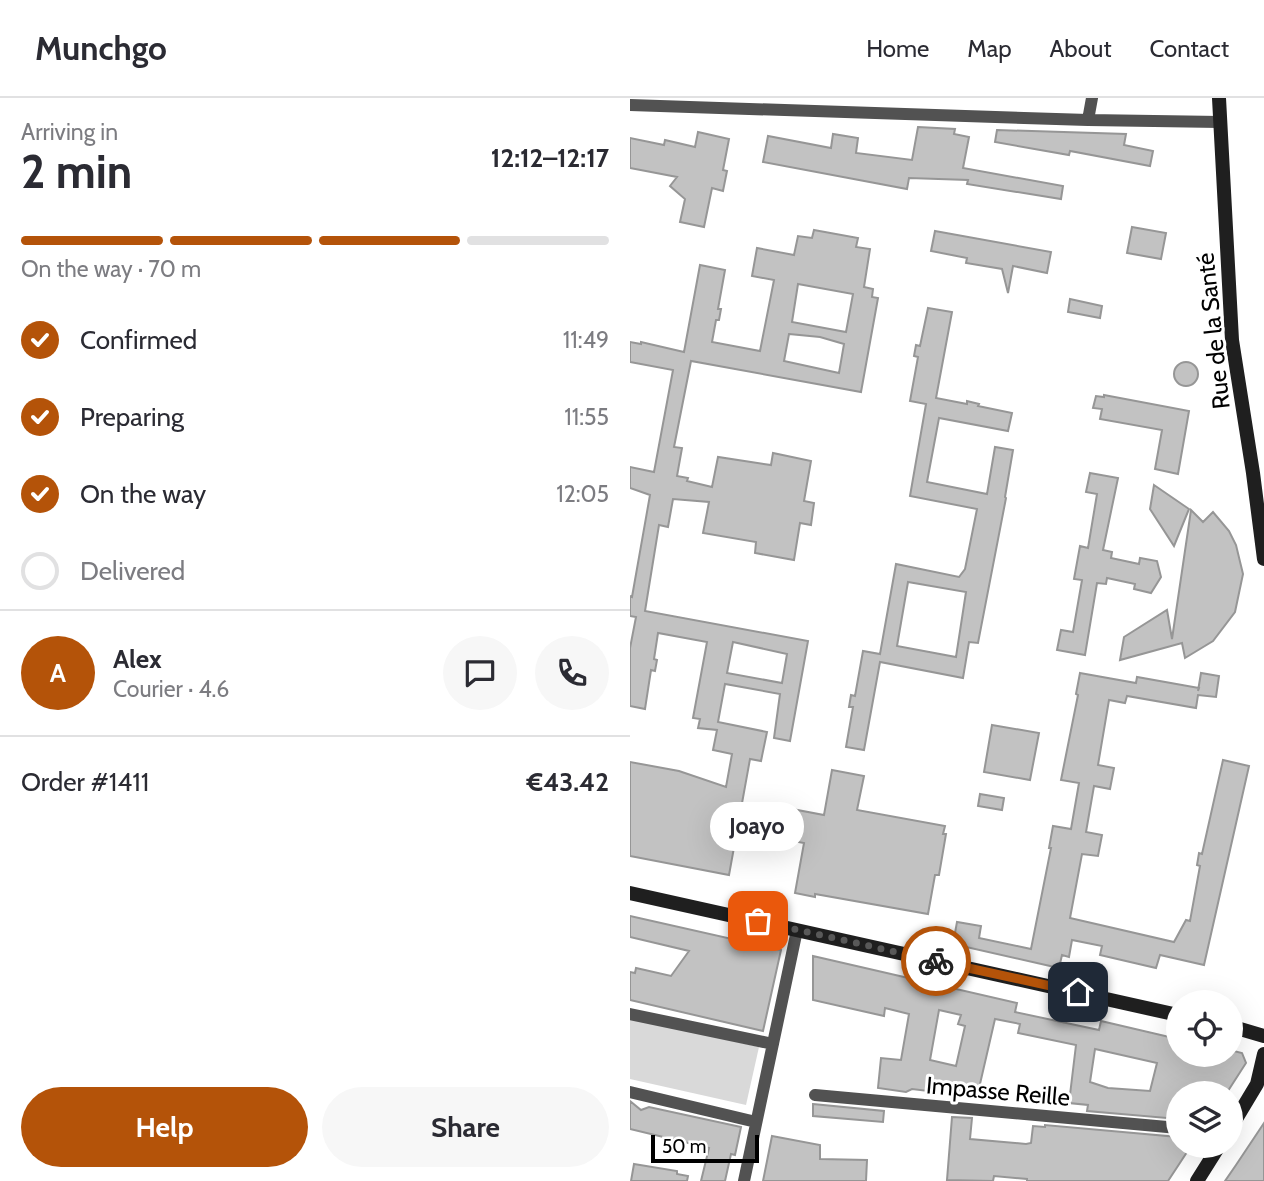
<!DOCTYPE html>
<meta charset="utf-8">
<style>
body{margin:0;font-family:Cabin,sans-serif;background:#f7f7f7;color:#2b2b33;height:100vh;display:flex;flex-direction:column;font-size:26px;white-space:nowrap}
*{box-sizing:border-box;margin:0}
p{font-size:23px;color:#7c7c81}
.icon{flex:none;width:38px;height:38px;fill:none;stroke:currentColor;stroke-width:2;stroke-linecap:round;stroke-linejoin:round}
.map{position:relative;flex:1;overflow:hidden}
.panel{display:flex;flex-direction:column;background:#fff;width:630px}
.panel>*{flex:none}
.controls{position:absolute;left:536px;top:892px;display:grid;gap:14px}
.controls a{display:grid;place-items:center;width:77px;height:77px;border-radius:50%;background:#fff;box-shadow:0 7px 28px #0002;font-size:35px}
.scale{position:absolute;left:21px;bottom:18px;width:108px;box-sizing:border-box;padding-left:7px;border:4px solid #000;border-top:0;font-size:19px;line-height:24px;white-space:nowrap;color:#000;-webkit-text-stroke:5px #fff;paint-order:stroke}
.pin{position:absolute;display:grid;place-items:center;width:60px;height:60px;color:#fff;margin:-30px;border-radius:14px;box-shadow:0 4px 10px #0006}
.courier{position:absolute;display:grid;place-items:center;width:70px;height:70px;margin:-35px;border:5px solid #b45309;border-radius:50%;background:#fff;color:#222;box-shadow:0 2px 9px #0007}
.bubble{position:absolute;height:49px;border-radius:24px;background:#fff;box-shadow:0 7px 28px #0002;font-size:23px;font-weight:700;line-height:49px;text-align:center}
.head em{font-style:normal;font-weight:700}
.head div{display:flex;flex-direction:column-reverse}
.head{display:flex;align-items:center;justify-content:space-between;height:119px;padding:0 21px}
h1{font-size:46px;font-weight:700;line-height:52px}
.bar{display:grid;grid-template-columns:repeat(4,1fr);gap:10px 7px;align-content:center;height:84px;padding:0 21px}
.bar i{height:9px;border-radius:5px;background:#e1e1e2}
.bar .on{background:#b45309}
.bar p{grid-column:span 4}
.line{display:flex;align-items:center;gap:18px;padding:0 21px;border-top:2px solid #e1e1e2}
.line div{flex:1}
.round{display:grid;place-items:center;flex:none;width:74px;height:74px;border-radius:37px;background:#f7f7f7}
ol{padding:0 21px;list-style:none}
li{display:flex;align-items:center;gap:21px;height:77px}
li p{margin-inline-start:auto}
li .icon{padding:7px;border-radius:50%;background:#b45309;color:#fff;stroke-width:4}
li:last-child{color:#7c7c81}
li i{width:38px;height:38px;border:4px solid #e1e1e2;border-radius:50%}
.primary-button{display:flex;gap:14px;margin-top:auto;padding:14px 21px}
.primary-button a{flex:1;height:80px;border-radius:42px;background:#b45309;color:#fff;font-size:28px;font-weight:700;line-height:80px;text-align:center}
.primary-button a+a{background:#f7f7f7;color:#2b2b33}
header{display:flex;align-items:center;gap:42px;box-sizing:border-box;height:98px;padding:0 35px;background:#fff;border-bottom:2px solid #e1e1e2}
header strong{font-size:33px}
nav{display:flex;gap:38px;margin-inline-start:auto;font-size:24px}
main{display:flex;flex:1;min-height:0}
.map>svg:first-child{display:block}
.green{fill:#d9d9d9}
.building{fill:#c2c2c2;stroke:#969696;stroke-width:2;fill-rule:evenodd}
.lines{fill:none;stroke-linecap:round;stroke-linejoin:round}
.street{stroke:#525252;stroke-width:12}
.secondary{stroke:#1f1f1f;stroke-width:14}
.done{stroke:#595959;stroke-width:7;stroke-dasharray:0 12.6}
.route{stroke:#b45309;stroke-width:9}
.labels{text-anchor:middle;dominant-baseline:central;stroke-width:6;stroke-linejoin:round;paint-order:stroke}
.street-label{font-size:24px;fill:#000;stroke:#fff}
</style>
<header>
<strong>Munchgo</strong>
<nav><a>Home</a><a>Map</a><a>About</a><a>Contact</a></nav>
</header>
<main>
<section class="panel">
<div class="head"><div><h1>2 min</h1><p>Arriving in</p></div><em>12:12–12:17</em></div>
<div class="bar"><i class="on"></i><i class="on"></i><i class="on"></i><i></i><p>On the way · 70 m</p></div>
<ol>
<li><svg class="icon" aria-label="check" viewBox="0 0 24 24"><path d="M5 12l5 5 9-10"/></svg>Confirmed<p>11:49</p></li>
<li><svg class="icon" aria-label="check" viewBox="0 0 24 24"><path d="M5 12l5 5 9-10"/></svg>Preparing<p>11:55</p></li>
<li><svg class="icon" aria-label="check" viewBox="0 0 24 24"><path d="M5 12l5 5 9-10"/></svg>On the way<p>12:05</p></li>
<li><i></i>Delivered</li>
</ol>
<div class="line" style="height:126px"><b class="round" style="background:#b45309;color:#fff">A</b><div><b>Alex</b><p>Courier · 4.6</p></div><a class="round"><svg class="icon" aria-label="chat" viewBox="0 0 24 24"><path d="M4 5h16v11H9l-5 4z"/></svg></a><a class="round"><svg class="icon" aria-label="phone" viewBox="0 0 24 24"><path d="M5 4h4l2 5-3 2q2 4 5 5l2-3 5 2v4C11 20 4 13 5 4z"/></svg></a></div>
<div class="line" style="height:91px"><div>Order #1411</div><b>€43.42</b></div>
<div class="primary-button"><a>Help</a><a>Share</a></div>
</section>
<div class="map">
<svg width="634" height="1083" viewBox="0 0 634 1083">
<rect width="100%" height="100%" fill="#fff"/>
<path class="green" d="M 0,920 L 129,949 L 116,1007 L 0,981 Z"/>
<path class="building" d="M 288,29 L 325,31 L 324,36 L 339,39 L 333,70 L 433,88 L 431,101 L 337,86 L 338,82 L 279,80 L 277,91 L 133,64 L 138,38 L 201,50 L 203,36 L 228,40 L 226,55 L 282,62 Z
M 367,32 L 496,36 L 494,47 L 523,53 L 520,68 L 440,53 L 439,57 L 365,44 Z
M 68,34 L 99,41 L 93,72 L 97,73 L 93,93 L 82,90 L 74,129 L 50,124 L 55,101 L 40,88 L 47,79 L 0,70 L 0,40 L 34,47 L 35,42 L 65,49 Z
M 502,129 L 536,135 L 531,161 L 497,155 Z
M 184,132 L 228,140 L 226,149 L 240,151 L 234,189 L 243,191 L 242,199 L 248,200 L 231,294 L 61,263 L 44,349 L 52,350 L 47,378 L 58,380 L 57,383 L 82,389 L 88,359 L 141,367 L 143,355 L 181,363 L 174,403 L 184,405 L 181,427 L 170,425 L 164,462 L 125,455 L 126,444 L 73,435 L 79,404 L 43,401 L 38,429 L 29,427 L 15,513 L 178,543 L 160,643 L 144,640 L 150,596 L 95,586 L 88,624 L 137,634 L 131,663 L 120,661 L 99,777 L 0,758 L 0,664 L 49,673 L 96,689 L 102,656 L 83,652 L 87,632 L 68,630 L 70,621 L 63,620 L 77,544 L 28,535 L 24,561 L 27,562 L 25,573 L 21,572 L 15,611 L 0,608 L 0,550 L 6,519 L 0,518 L 0,498 L 2,499 L 20,397 L 0,390 L 0,369 L 24,374 L 43,272 L 0,264 L 0,244 L 11,246 L 11,244 L 54,254 L 70,167 L 95,172 L 88,211 L 91,211 L 89,222 L 86,222 L 82,244 L 130,253 L 144,182 L 122,178 L 127,150 L 164,157 L 168,138 L 182,140 ZM 168,186 L 223,196 L 216,234 L 162,224 ZM 159,236 L 190,239 L 214,246 L 209,275 L 154,263 ZM 103,544 L 157,556 L 152,585 L 97,575 Z
M 305,133 L 421,154 L 417,175 L 383,168 L 378,195 L 372,171 L 336,165 L 337,160 L 301,153 Z
M 440,201 L 472,208 L 470,220 L 438,214 Z
M 298,210 L 322,214 L 306,300 L 337,306 L 337,303 L 349,306 L 348,308 L 382,315 L 378,333 L 309,320 L 297,384 L 357,396 L 365,349 L 383,352 L 375,399 L 376,400 L 348,545 L 339,544 L 333,580 L 250,564 L 234,652 L 216,649 L 223,609 L 219,609 L 221,597 L 225,598 L 233,553 L 250,556 L 266,466 L 329,479 L 335,471 L 347,411 L 280,398 L 296,306 L 280,303 L 288,259 L 284,258 L 286,247 L 290,248 ZM 278,484 L 336,494 L 326,559 L 267,548 Z
M544 276a12 12 0 1 1 24 0a12 12 0 1 1-24 0Z
M 474,297 L 559,313 L 548,376 L 525,371 L 532,332 L 470,321 L 472,311 L 463,310 L 466,298 L 474,299 Z
M 460,375 L 488,380 L 473,452 L 482,454 L 481,460 L 509,466 L 510,460 L 527,463 L 531,479 L 521,495 L 504,491 L 505,486 L 477,480 L 476,486 L 467,485 L 455,557 L 427,552 L 431,532 L 443,534 L 452,482 L 444,481 L 450,448 L 458,450 L 467,396 L 456,394 Z
M 524,387 L 559,411 L 544,448 L 520,411 Z
M 561,412 L 573,424 L 583,414 L 599,433 L 606,447 L 613,476 L 605,514 L 583,543 L 555,560 L 552,545 L 490,562 L 494,539 L 537,512 L 542,541 Z
M 450,575 L 506,585 L 507,579 L 569,590 L 568,593 L 571,575 L 589,578 L 586,599 L 568,597 L 566,610 L 497,598 L 495,605 L 479,602 L 468,667 L 484,670 L 480,691 L 464,688 L 456,734 L 472,737 L 468,758 L 452,756 L 440,820 L 544,844 L 556,822 L 560,823 L 570,768 L 567,767 L 569,755 L 572,756 L 593,662 L 619,668 L 574,867 L 530,857 L 526,870 L 470,857 L 472,848 L 442,842 L 439,859 L 432,857 L 429,870 L 323,846 L 327,824 L 351,828 L 349,840 L 401,851 L 421,750 L 419,750 L 423,728 L 441,731 L 449,685 L 431,682 L 448,597 L 446,596 Z
M 362,627 L 409,635 L 400,682 L 354,674 Z
M 202,672 L 234,678 L 227,712 L 315,728 L 313,736 L 316,736 L 309,777 L 305,777 L 298,816 L 185,796 L 185,799 L 165,795 L 174,745 L 135,738 L 141,707 L 194,717 Z
M 350,696 L 374,700 L 372,712 L 348,708 Z
M 0,818 L 151,852 L 133,933 L 0,902 L 0,874 L 5,875 L 6,870 L 41,878 L 59,853 L 0,839 Z
M 183,858 L 387,905 L 385,914 L 469,932 L 471,923 L 548,941 L 548,957 L 600,957 L 600,952 L 612,955 L 616,965 L 596,996 L 548,996 L 548,1021 L 457,1013 L 458,1007 L 439,1005 L 446,947 L 388,935 L 390,926 L 365,921 L 347,999 L 282,991 L 276,994 L 248,990 L 251,960 L 271,962 L 279,916 L 255,910 L 254,918 L 183,902 ZM 309,912 L 331,917 L 328,926 L 335,928 L 326,968 L 300,962 ZM 465,951 L 527,965 L 520,993 L 478,990 L 460,984 Z
M 0,1003 L 11,1012 L 19,1009 L 111,1029 L 105,1057 L 101,1056 L 95,1083 L 71,1083 L 79,1050 L 0,1031 Z
M 183,1006 L 254,1013 L 253,1024 L 183,1018 Z
M 322,1019 L 342,1020 L 340,1041 L 396,1046 L 401,1045 L 403,1028 L 415,1029 L 415,1027 L 548,1039 L 548,1048 L 561,1048 L 538,1083 L 397,1083 L 397,1081 L 364,1078 L 363,1083 L 317,1082 Z
M 634,1025 L 634,1083 L 595,1083 L 606,1067 Z
M 142,1038 L 190,1047 L 190,1061 L 237,1062 L 236,1083 L 133,1083 Z
M 4,1066 L 47,1073 L 47,1076 L 58,1078 L 57,1083 L 1,1083 Z"/>
<g class="lines">
<path class="street" d="M 0,7 L 458,22 L 590,24
M 458,22 L 462,0
M 0,916 L 143,946
M 0,994 L 126,1024
M 185,997 L 548,1030
M 114,1083 L 167,832"/>
<path class="secondary" d="M 589,0 L 602,242 L 623,375 L 634,461
M 0,795 L 548,917
M 600,928 L 634,938
M 600,1031 L 627,986 L 634,956
M 567,1083 L 589,1048"/>
</g>
<g class="lines">
<path class="done" d="M 128,823 L 306,863"/>
<path class="route" d="M 306,863 L 448,894"/>
</g>
<g class="labels">
<g class="street-label">
<text transform="translate(583 233) rotate(-96)">Rue de la Santé</text>
<text transform="translate(368 993) rotate(5)">Impasse Reille</text>
</g>
</g>
</svg>
<div class="controls">
<a><svg class="icon" aria-label="locate" viewBox="0 0 24 24"><circle cx="12" cy="12" r="6"/><path d="M12 2v4M12 18v4M2 12h4M18 12h4"/></svg></a>
<a><svg class="icon" aria-label="layers" viewBox="0 0 24 24"><path d="M12 4l9 5-9 5-9-5zM3 14l9 5 9-5"/></svg></a>
</div>
<div class="scale">50 m</div>
<div class="pin" style="left:128px;top:823px;background:#ea580c"><svg class="icon" aria-label="bag" viewBox="0 0 24 24"><path d="M5 8h14l-1 12H6zM9 8a3 3 0 0 1 6 0"/></svg></div>
<div class="pin" style="left:448px;top:894px;background:#1f2937"><svg class="icon" aria-label="home" viewBox="0 0 24 24"><path d="M3 11l9-7 9 7M6 9v11h12V9"/></svg></div>
<div class="courier" style="left:306px;top:863px"><svg class="icon" aria-label="bike" viewBox="0 0 24 24"><circle cx="6" cy="16" r="4"/><circle cx="18" cy="16" r="4"/><path d="M6 16l4-8h5l3 8M10 8l3 8H6M13 5h3"/></svg></div>
<div class="bubble" style="left:80px;top:704px;width:94px">Joayo</div>
</div>
</main>
